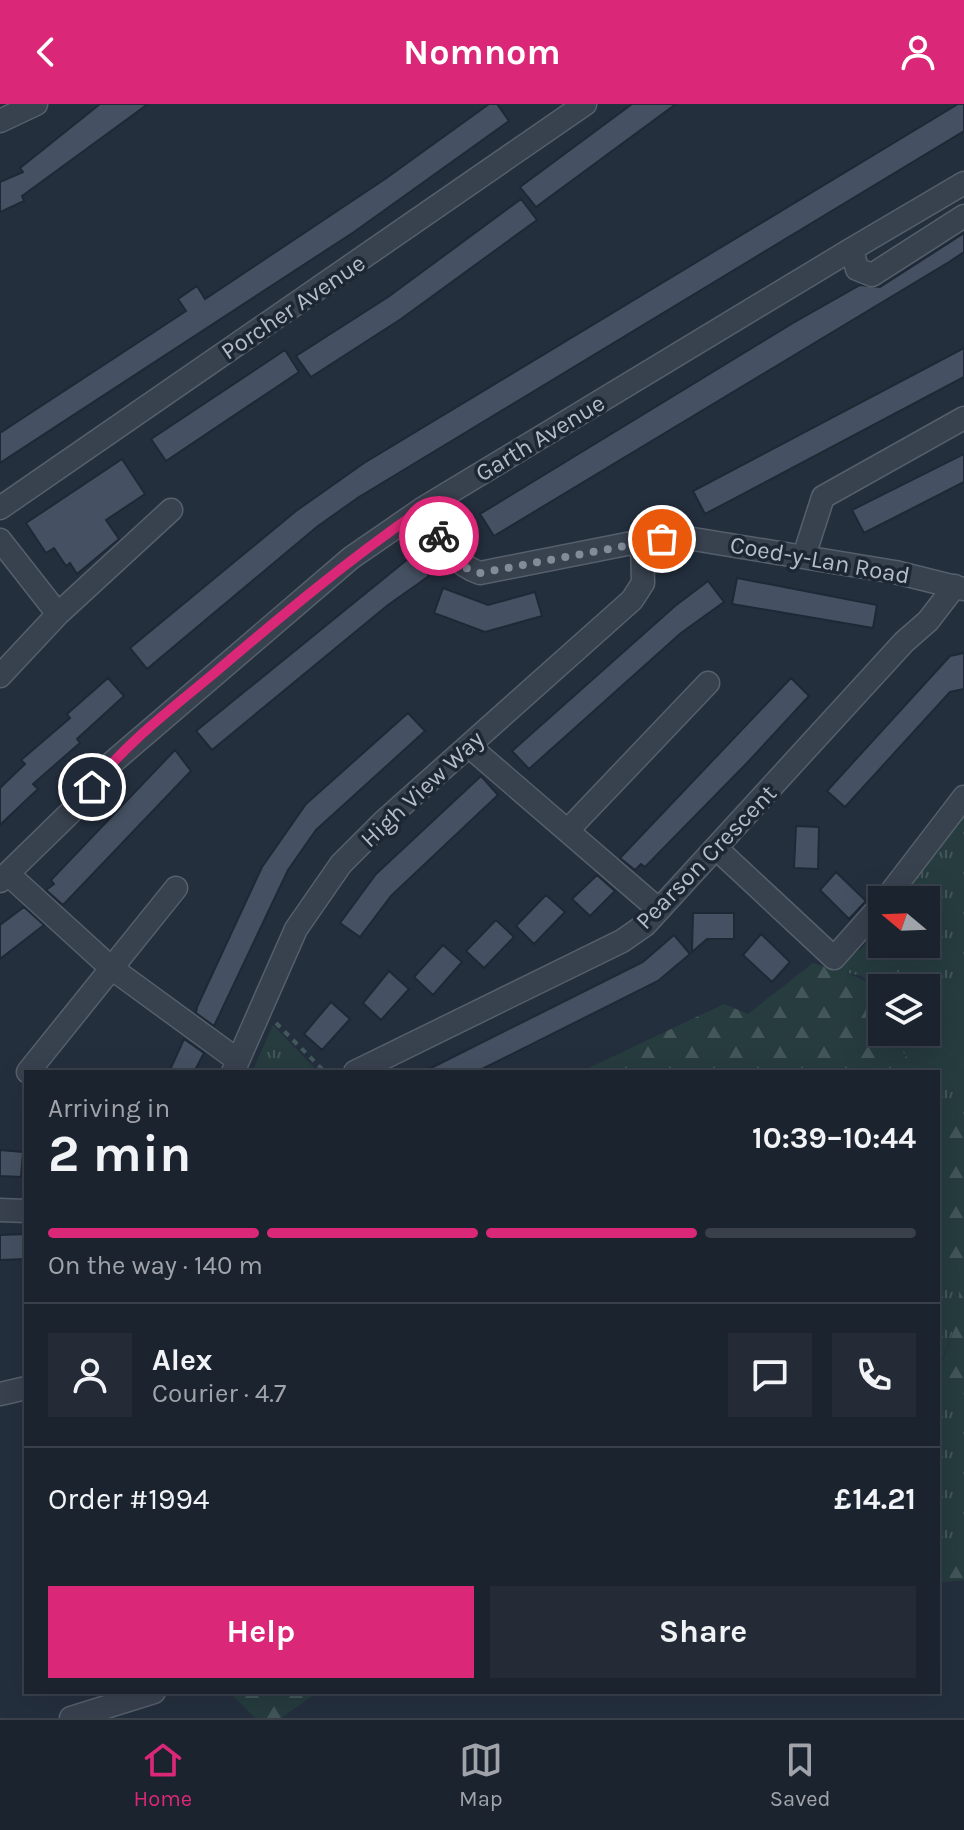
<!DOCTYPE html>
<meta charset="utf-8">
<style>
body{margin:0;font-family:Karla,sans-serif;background:#242b36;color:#f1f3f6;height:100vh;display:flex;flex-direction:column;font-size:30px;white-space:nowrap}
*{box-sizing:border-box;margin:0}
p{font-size:26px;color:#a0a4aa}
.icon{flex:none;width:44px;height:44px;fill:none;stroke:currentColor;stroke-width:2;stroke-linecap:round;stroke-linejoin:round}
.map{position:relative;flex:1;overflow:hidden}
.panel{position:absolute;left:24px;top:966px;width:916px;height:624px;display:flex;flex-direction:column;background:#1b232e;border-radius:0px;box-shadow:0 8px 32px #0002,0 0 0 2px #39404a}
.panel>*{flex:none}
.needle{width:52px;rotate:289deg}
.controls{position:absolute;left:868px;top:782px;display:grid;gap:16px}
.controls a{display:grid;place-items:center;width:72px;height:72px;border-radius:0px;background:#1b232e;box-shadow:0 8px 32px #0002,0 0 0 2px #39404a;font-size:40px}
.pin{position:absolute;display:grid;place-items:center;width:68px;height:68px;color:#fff;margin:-34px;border:4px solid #fff;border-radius:50%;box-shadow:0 2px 8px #0007}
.courier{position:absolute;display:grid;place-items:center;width:80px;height:80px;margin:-40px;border:6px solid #db2777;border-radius:50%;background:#fff;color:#222;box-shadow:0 2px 10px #0007}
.head em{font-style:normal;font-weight:700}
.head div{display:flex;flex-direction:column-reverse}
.head{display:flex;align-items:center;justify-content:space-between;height:136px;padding:0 24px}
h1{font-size:52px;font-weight:700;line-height:60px}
.bar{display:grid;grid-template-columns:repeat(4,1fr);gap:12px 8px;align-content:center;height:96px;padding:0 24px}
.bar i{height:10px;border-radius:6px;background:#39404a}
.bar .on{background:#db2777}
.bar p{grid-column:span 4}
.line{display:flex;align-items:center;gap:20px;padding:0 24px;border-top:2px solid #39404a}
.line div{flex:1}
.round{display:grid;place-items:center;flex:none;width:84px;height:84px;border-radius:0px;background:#242b36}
.action{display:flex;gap:16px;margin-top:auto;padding:16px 24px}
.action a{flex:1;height:92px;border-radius:0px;background:#db2777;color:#fff;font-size:32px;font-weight:700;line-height:92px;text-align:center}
.action a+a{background:#242b36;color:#f1f3f6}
header{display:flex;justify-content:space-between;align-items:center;height:104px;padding:0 24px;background:#db2777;color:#fff;font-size:36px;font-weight:700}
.tabs{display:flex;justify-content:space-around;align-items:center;height:112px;border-top:2px solid #39404a;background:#1b232e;font-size:22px;color:#a0a4aa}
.tabs a{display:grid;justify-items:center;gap:4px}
.tabs .on{color:#db2777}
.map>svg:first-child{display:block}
.grass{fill:url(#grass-tufts)}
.forest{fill:url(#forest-firs)}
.pitch{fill:#263c3f}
.building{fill:#455162;stroke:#1f2835;stroke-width:2}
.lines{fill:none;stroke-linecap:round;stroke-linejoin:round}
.street-casing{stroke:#565f6c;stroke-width:25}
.path{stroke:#44595c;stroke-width:4;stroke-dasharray:6 6;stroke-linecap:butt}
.street{stroke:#38414e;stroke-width:22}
.done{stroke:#828b98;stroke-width:8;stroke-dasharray:0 14.4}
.route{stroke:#db2777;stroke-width:10}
.labels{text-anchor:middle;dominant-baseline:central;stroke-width:7;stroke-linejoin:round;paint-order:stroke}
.street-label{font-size:24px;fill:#b4bcc9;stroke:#1d2633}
</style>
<header><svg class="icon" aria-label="back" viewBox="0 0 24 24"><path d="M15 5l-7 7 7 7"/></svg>Nomnom<svg class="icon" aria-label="person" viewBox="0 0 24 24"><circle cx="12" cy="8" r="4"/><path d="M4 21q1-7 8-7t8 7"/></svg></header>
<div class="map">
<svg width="964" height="1614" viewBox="0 0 964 1614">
<defs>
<pattern id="grass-tufts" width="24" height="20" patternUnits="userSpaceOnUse" patternTransform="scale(2)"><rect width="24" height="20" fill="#263c3f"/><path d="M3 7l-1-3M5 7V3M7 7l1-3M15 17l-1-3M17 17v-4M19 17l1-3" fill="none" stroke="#435659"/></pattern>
<pattern id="forest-firs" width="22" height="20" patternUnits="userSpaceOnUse" patternTransform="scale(2)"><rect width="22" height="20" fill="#263c3f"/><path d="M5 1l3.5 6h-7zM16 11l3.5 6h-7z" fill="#435659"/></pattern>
</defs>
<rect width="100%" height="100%" fill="#242f3e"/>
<path class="grass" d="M 964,713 L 964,1019 L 938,989 L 938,968 L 920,968 L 900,945 L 893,928 L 926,928 L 926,884 L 882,884 L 882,899 L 862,872 L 833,866 L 863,843 L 882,819 L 882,840 L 926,840 L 926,796 L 900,796 Z
M 273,921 L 318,968 L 252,968 Z
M 938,1163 L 960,1166 L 958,1215 L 938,1266 Z
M 938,1269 L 950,1289 L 964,1289 L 964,1442 L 938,1459 Z"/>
<path class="forest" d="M 813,859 C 860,875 882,869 882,928 L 893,928 L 900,945 L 920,968 L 580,968 L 724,900 L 748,910 Z
M 938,989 L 964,1019 L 964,1289 L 950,1289 L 938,1269 L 958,1215 L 960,1166 L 938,1163 Z
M 964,1442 L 964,1476 L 938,1479 L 938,1459 Z
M 229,1588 L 318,1588 L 281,1614 L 255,1614 Z"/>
<path class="pitch" d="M 964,882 L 964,993 L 909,941 L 921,928 L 926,928 L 926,923 Z"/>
<path class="building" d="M 100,0 L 148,0 L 22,92 L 24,97 L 0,108 L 0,78 L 23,68 L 20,64 Z
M 489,0 L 497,0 L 509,17 L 354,128 L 0,359 L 0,329 L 186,207 L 178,195 L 197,182 L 205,195 L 385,75 Z
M 632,0 L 676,0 L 536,103 L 520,83 Z
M 958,0 L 964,0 L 964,27 L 359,393 L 318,422 L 147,565 L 130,544 L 296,407 L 364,359 Z
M 521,95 L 537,116 L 401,215 L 311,273 L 296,252 L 388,193 Z
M 964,129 L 964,148 L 949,158 L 494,432 L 480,410 L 793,219 L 860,181 L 880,183 Z
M 964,244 L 964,273 L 705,410 L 693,387 Z
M 285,246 L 299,268 L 166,357 L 151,335 Z
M 964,350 L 964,378 L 864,429 L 852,406 Z
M 122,355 L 145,390 L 106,416 L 119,435 L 77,470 L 70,459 L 66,462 L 54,444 L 46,449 L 26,419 Z
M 414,450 L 429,472 L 388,501 L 212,646 L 196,627 Z
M 737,474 L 877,501 L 873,524 L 732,500 Z
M 708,477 L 724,498 L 681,529 L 529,665 L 512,647 L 675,502 Z
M 443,484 L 488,501 L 535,488 L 542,512 L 485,528 L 434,509 Z
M 964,549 L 964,585 L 950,588 L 845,703 L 827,687 L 950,552 Z
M 108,574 L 124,592 L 77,635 L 80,639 L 33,680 L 38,685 L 0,721 L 0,684 L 25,660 L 21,656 L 70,614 L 67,610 Z
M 791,574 L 809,592 L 747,659 L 645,763 L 641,760 L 635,766 L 620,754 Z
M 408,609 L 425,627 L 316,726 L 288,766 L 214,922 L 196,909 L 197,903 L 262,763 L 306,700 Z
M 175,646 L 191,667 L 63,801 L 46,786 L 54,780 L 51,776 Z
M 481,672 L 498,691 L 391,792 L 360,833 L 340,819 L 376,770 Z
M 796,722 L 819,723 L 818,765 L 794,764 Z
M 836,768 L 866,797 L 849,815 L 820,786 Z
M 597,771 L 615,787 L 590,812 L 572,795 Z
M 546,791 L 565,808 L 534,840 L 516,822 Z
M 24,803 L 44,821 L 0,855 L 0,821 Z
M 693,809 L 734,809 L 734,835 L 707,835 L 692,848 Z
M 496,816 L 514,833 L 484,864 L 466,847 Z
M 761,830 L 790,858 L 772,878 L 743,851 Z
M 674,831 L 690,850 L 658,877 L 476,968 L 423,968 L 643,858 Z
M 443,841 L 462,858 L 433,891 L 414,873 Z
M 389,867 L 409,885 L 381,916 L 363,899 Z
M 331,898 L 350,915 L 322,946 L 304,930 Z
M 184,935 L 204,949 L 194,968 L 169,968 Z
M 0,1046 L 23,1048 L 21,1073 L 0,1072 Z
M 26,1130 L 26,1155 L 0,1156 L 0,1131 Z"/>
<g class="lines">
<defs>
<path id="street" d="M 0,17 L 36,0
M 852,145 L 964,79
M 0,404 L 585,0
M 422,405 C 439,431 450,459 480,469 L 642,437 L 681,433 L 895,468 L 964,485
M 0,436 L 58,510
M 804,452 L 823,393 L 964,314
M 0,572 L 58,510 L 171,406
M 469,642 L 658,805
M 569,725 L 708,579
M 717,745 L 834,854 L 882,800
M 8,770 L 110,863 L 236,955
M 0,777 L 76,703 L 107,663 L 351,454 L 422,405 L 852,145 L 857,165 L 872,171 L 964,112
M 885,796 L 964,693
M 28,968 L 176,784
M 233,968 L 296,825 L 341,760 L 383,718 L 632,496 L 643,479 L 642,437
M 355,968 L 622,837 L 645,821 L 904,538 L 928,517 L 955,482
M 0,1106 L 26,1107
M 0,1290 L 26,1284
M 71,1614 L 154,1588"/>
</defs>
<use href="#street" class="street-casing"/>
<path class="path" d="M 276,919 L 325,968"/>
<use href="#street" class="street"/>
</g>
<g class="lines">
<path class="done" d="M 439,432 L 463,463 L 480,469 L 662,435"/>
<path class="route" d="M 92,683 C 125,640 170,606 212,571 C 280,513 348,456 422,405 L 439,432"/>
</g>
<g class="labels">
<g class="street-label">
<text transform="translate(293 203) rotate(-34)">Porcher Avenue</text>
<text transform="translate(540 334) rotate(-31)">Garth Avenue</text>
<text transform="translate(820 456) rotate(10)">Coed-y-Lan Road</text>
<text transform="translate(422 685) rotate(-43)">High View Way</text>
<text transform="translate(706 753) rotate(-46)">Pearson Crescent</text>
</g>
</g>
</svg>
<div class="controls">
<a><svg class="needle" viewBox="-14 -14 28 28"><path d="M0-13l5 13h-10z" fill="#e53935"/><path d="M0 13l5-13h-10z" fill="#a0a4aa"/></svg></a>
<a><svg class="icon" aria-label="layers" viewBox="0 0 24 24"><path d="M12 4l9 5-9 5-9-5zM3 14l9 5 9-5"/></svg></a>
</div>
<div class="pin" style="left:662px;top:435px;background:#ea580c"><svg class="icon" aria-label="bag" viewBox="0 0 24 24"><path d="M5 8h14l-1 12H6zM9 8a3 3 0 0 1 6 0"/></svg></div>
<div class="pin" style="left:92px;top:683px;background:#1f2937"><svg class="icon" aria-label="home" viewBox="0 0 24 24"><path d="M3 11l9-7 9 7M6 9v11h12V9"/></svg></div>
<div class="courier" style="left:439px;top:432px"><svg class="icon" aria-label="bike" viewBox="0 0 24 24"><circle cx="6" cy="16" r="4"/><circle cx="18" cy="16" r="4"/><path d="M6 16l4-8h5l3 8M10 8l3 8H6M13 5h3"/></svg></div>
<section class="panel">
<div class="head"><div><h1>2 min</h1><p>Arriving in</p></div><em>10:39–10:44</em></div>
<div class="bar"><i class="on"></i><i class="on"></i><i class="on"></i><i></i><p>On the way · 140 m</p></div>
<div class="line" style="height:144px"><a class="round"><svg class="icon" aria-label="person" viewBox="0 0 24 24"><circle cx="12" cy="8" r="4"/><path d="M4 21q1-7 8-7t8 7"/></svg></a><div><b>Alex</b><p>Courier · 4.7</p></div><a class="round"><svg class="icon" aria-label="chat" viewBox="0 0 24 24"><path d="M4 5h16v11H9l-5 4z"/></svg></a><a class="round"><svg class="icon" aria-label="phone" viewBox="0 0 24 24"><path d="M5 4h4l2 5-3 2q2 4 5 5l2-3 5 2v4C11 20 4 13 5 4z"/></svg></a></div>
<div class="line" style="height:104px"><div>Order #1994</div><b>£14.21</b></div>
<div class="action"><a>Help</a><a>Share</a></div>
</section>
</div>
<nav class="tabs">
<a class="on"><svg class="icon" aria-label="home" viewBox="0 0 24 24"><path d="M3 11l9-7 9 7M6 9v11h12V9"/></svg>Home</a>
<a><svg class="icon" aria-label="map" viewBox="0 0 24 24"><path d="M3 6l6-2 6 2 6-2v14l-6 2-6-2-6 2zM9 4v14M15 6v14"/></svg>Map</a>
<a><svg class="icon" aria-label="saved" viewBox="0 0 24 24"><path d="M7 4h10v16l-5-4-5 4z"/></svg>Saved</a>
</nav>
